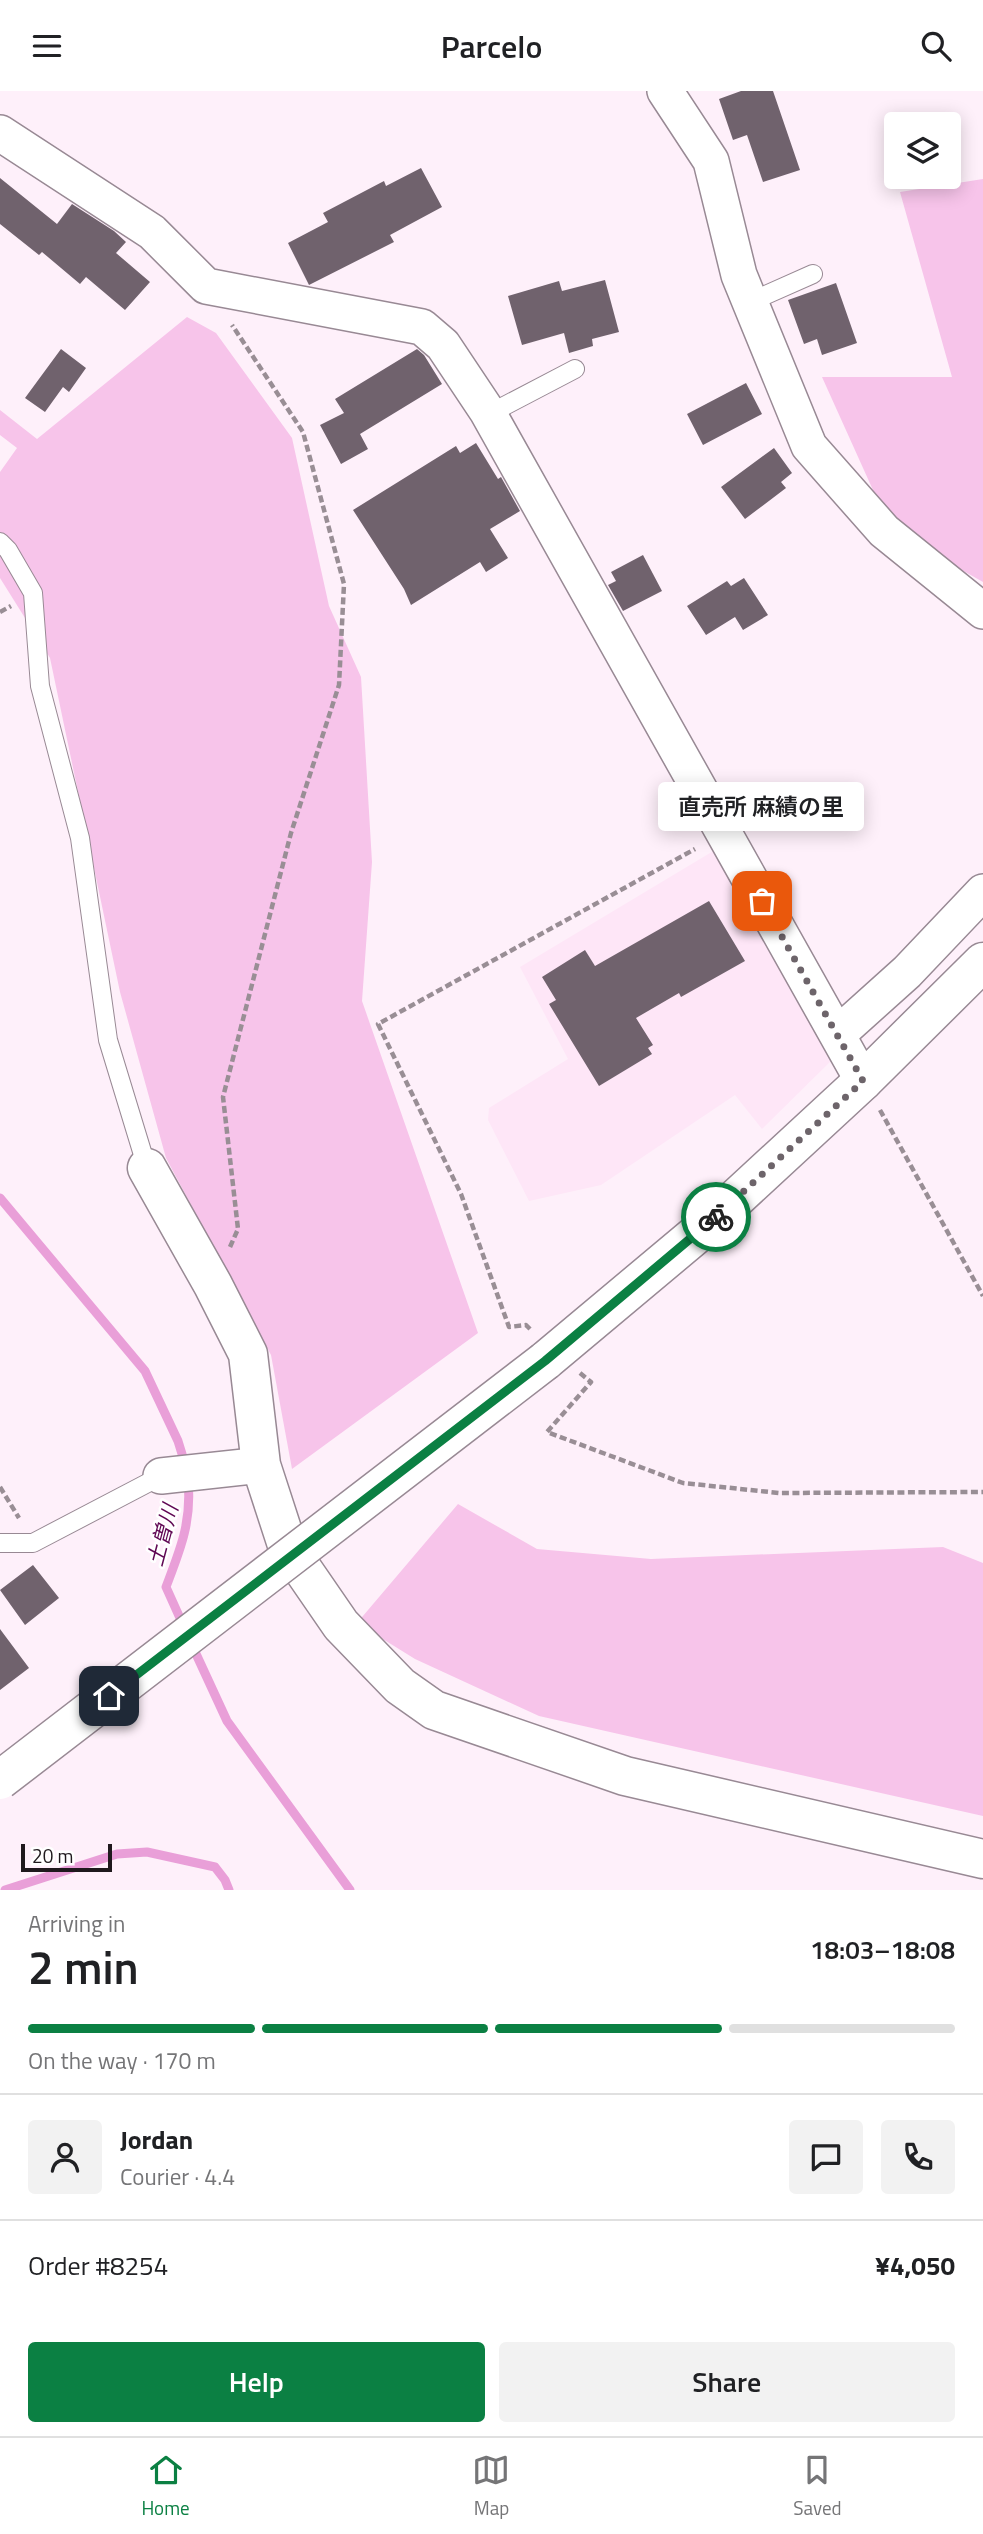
<!DOCTYPE html>
<meta charset="utf-8">
<style>
body{margin:0;font-family:"Titillium Web","Noto Sans JP",sans-serif;background:#f2f2f2;color:#202124;height:100vh;display:flex;flex-direction:column;font-size:26px;white-space:nowrap}
*{box-sizing:border-box;margin:0}
p{font-size:23px;color:#757577}
.icon{flex:none;width:38px;height:38px;fill:none;stroke:currentColor;stroke-width:2;stroke-linecap:round;stroke-linejoin:round}
.map{position:relative;height:1799px;overflow:hidden}
.panel{display:flex;flex-direction:column;background:#fff;flex:1}
.panel>*{flex:none}
.controls{position:absolute;left:884px;top:21px;display:grid;gap:14px}
.controls a{display:grid;place-items:center;width:77px;height:77px;border-radius:7px;background:#fff;box-shadow:0 4px 18px #0003;font-size:35px}
.scale{position:absolute;left:21px;bottom:18px;width:91px;box-sizing:border-box;padding-left:7px;border:4px solid #1f191d;border-top:0;font-size:19px;line-height:24px;white-space:nowrap;color:#1f191d;-webkit-text-stroke:5px #fff;paint-order:stroke}
.pin{position:absolute;display:grid;place-items:center;width:60px;height:60px;color:#fff;margin:-30px;border-radius:14px;box-shadow:0 4px 10px #0006}
.courier{position:absolute;display:grid;place-items:center;width:70px;height:70px;margin:-35px;border:5px solid #0b8043;border-radius:50%;background:#fff;color:#222;box-shadow:0 2px 9px #0007}
.bubble{position:absolute;height:49px;border-radius:7px;background:#fff;box-shadow:0 4px 18px #0003;font-size:23px;font-weight:600;line-height:49px;text-align:center}
.head em{font-style:normal;font-weight:600}
.head div{display:flex;flex-direction:column-reverse}
.head{display:flex;align-items:center;justify-content:space-between;height:119px;padding:0 28px}
h1{font-size:46px;font-weight:600;line-height:52px}
.bar{display:grid;grid-template-columns:repeat(4,1fr);gap:10px 7px;align-content:center;height:84px;padding:0 28px}
.bar i{height:9px;border-radius:5px;background:#e0e0e0}
.bar .current{background:#0b8043}
.bar p{grid-column:span 4}
.line{display:flex;align-items:center;gap:18px;padding:0 28px;border-top:2px solid #e0e0e0}
.line div{flex:1}
.round{display:grid;place-items:center;flex:none;width:74px;height:74px;border-radius:7px;background:#f2f2f2}
.action{display:flex;gap:14px;margin-top:auto;padding:14px 28px}
.action a{flex:1;height:80px;border-radius:7px;background:#0b8043;color:#fff;font-size:28px;font-weight:600;line-height:80px;text-align:center}
.action a+a{background:#f2f2f2;color:#202124}
header{display:flex;justify-content:space-between;align-items:center;height:91px;padding:0 28px;background:#fff;font-size:32px;font-weight:600}
.tabs{display:flex;justify-content:space-around;align-items:center;height:98px;border-top:2px solid #e0e0e0;background:#fff;font-size:19px;color:#757577}
.tabs a{display:grid;justify-items:center;gap:4px}
.tabs .current{color:#0b8043}
.map>svg:first-child{display:block}
.built{fill:#fee6f7}
.green{fill:#f7c4ea}
.lines{fill:none;stroke-linecap:round;stroke-linejoin:round}
.stream{stroke:#e99fd8;stroke-width:9}
.building{fill:#70626d}
.lane-casing{stroke:#988994;stroke-width:20}
.street-casing{stroke:#988994;stroke-width:38}
.secondary-casing{stroke:#988994;stroke-width:41}
.primary-casing{stroke:#988994;stroke-width:41}
.path{stroke:#998e95;stroke-width:4.5;stroke-dasharray:7 3.5;stroke-linecap:butt}
.lane{stroke:#fff;stroke-width:18}
.street{stroke:#fff;stroke-width:35}
.secondary{stroke:#fff;stroke-width:38}
.primary{stroke:#fff;stroke-width:38}
.primary-bridge-casing{stroke:#988994;stroke-width:41;stroke-linecap:butt}
.primary-bridge{stroke:#fff;stroke-width:38}
.done{stroke:#6d646a;stroke-width:7;stroke-dasharray:0 12.6}
.route{stroke:#0b8043;stroke-width:9}
.labels{text-anchor:middle;dominant-baseline:central;stroke-width:5;stroke-linejoin:round;paint-order:stroke}
.water-label{font-size:21px;font-style:italic;fill:#5f0653;stroke:#fff}
</style>
<header><svg class="icon" aria-label="menu" viewBox="0 0 24 24"><path d="M4 6h16M4 12h16M4 18h16"/></svg>Parcelo<svg class="icon" aria-label="search" viewBox="0 0 24 24"><circle cx="10" cy="10" r="6"/><path d="M15 15l6 6"/></svg></header>
<div class="map">
<svg width="983" height="1799" viewBox="0 0 983 1799">
<rect width="100%" height="100%" fill="#fef0fa"/>
<path class="built" d="M 715,759 L 835,966 L 762,1038 L 735,1004 L 601,1094 L 529,1110 L 488,1029 L 489,1017 L 568,968 L 520,876 Z"/>
<path class="green" d="M 983,88 L 983,491 L 891,439 L 822,286 L 952,286 L 900,101 Z
M 187,226 L 216,242 L 292,347 L 329,515 L 361,586 L 372,771 L 362,910 L 478,1242 L 292,1378 L 271,1264 L 166,1067 L 120,901 L 50,567 L 0,487 L 0,381 L 17,357 L 0,344 L 0,319 L 37,348 Z
M 458,1413 L 537,1458 L 651,1468 L 943,1456 L 983,1472 L 983,1725 L 539,1625 L 415,1568 L 357,1532 Z"/>
<g class="lines">
<path class="stream" d="M 0,1107 L 145,1280 L 178,1350 L 186,1376
M 184,1536 L 166,1496 C 180,1459 192,1431 188,1390
M 191,1552 L 227,1630 L 350,1799
M 5,1799 L 117,1763 L 147,1761 L 215,1776 L 225,1789 L 229,1799"/>
</g>
<path class="building" d="M 741,0 L 773,0 L 800,79 L 763,91 L 747,44 L 733,49 L 719,8 Z
M 421,77 L 442,116 L 390,144 L 394,151 L 309,194 L 288,152 L 328,131 L 323,122 L 384,90 L 386,95 Z
M 0,87 L 57,133 L 72,113 L 114,140 L 126,151 L 116,162 L 150,191 L 125,219 L 86,186 L 80,193 L 42,161 L 39,164 L 0,133 Z
M 605,189 L 619,241 L 592,248 L 593,255 L 569,262 L 564,242 L 522,254 L 508,205 L 559,190 L 562,200 Z
M 836,192 L 857,252 L 822,264 L 817,248 L 804,253 L 788,209 Z
M 61,258 L 86,277 L 69,301 L 63,296 L 45,321 L 25,307 Z
M 417,258 L 424,264 L 442,293 L 360,343 L 368,358 L 341,373 L 320,334 L 344,322 L 335,308 Z
M 746,292 L 762,323 L 703,354 L 687,323 Z
M 476,352 L 498,388 L 501,386 L 520,420 L 490,438 L 508,467 L 486,481 L 480,471 L 411,514 L 404,498 L 353,419 L 456,355 L 460,362 Z
M 774,357 L 792,382 L 781,391 L 786,397 L 745,428 L 721,396 Z
M 643,464 L 662,500 L 623,520 L 608,494 L 616,490 L 611,481 Z
M 744,487 L 768,524 L 743,539 L 735,526 L 706,544 L 687,515 L 727,490 L 731,495 Z
M 709,810 L 745,870 L 681,906 L 679,902 L 636,927 L 653,954 L 648,957 L 652,963 L 599,995 L 549,913 L 556,909 L 542,886 L 585,859 L 595,875 Z
M 33,1474 L 59,1507 L 25,1534 L 0,1499 Z
M 0,1538 L 29,1577 L 0,1599 Z"/>
<g class="lines">
<defs>
<path id="lane" d="M 750,211 L 813,183
M 489,323 L 575,278
M 0,451 L 8,459 L 33,502 L 40,595 L 80,747 L 108,949 L 147,1077
M 0,1452 L 33,1452 L 161,1385"/>
<path id="street" d="M 665,0 L 711,70 L 739,184 L 809,355 L 884,440 L 983,520
M 0,42 L 152,141 L 206,195 L 422,236 L 443,254 L 487,320 L 863,990
M 838,943 L 907,881 L 983,801
M 161,1385 L 261,1374"/>
<path id="secondary" d="M 863,990 L 983,871
M 147,1077 L 213,1194 L 248,1263 L 261,1374 L 288,1457 L 341,1534 L 400,1595 L 434,1619 L 625,1685 L 983,1768"/>
<path id="primary" d="M 545,1270 L 705,1136 L 863,990"/>
</defs>
<use href="#lane" class="lane-casing"/>
<use href="#street" class="street-casing"/>
<use href="#secondary" class="secondary-casing"/>
<use href="#primary" class="primary-casing"/>
<path class="path" d="M 0,521 L 11,515
M 880,1019 L 983,1205
M 230,1156 L 238,1138 L 223,1006 L 291,742 L 339,594 L 344,493 L 303,341 L 232,234
M 530,1238 L 526,1234 L 509,1236 L 461,1103 L 378,933 L 695,758
M 580,1282 L 591,1291 L 547,1341 L 683,1392 L 779,1402 L 983,1401
M 0,1396 L 19,1427"/>
<use href="#lane" class="lane"/>
<use href="#street" class="street"/>
<use href="#secondary" class="secondary"/>
<use href="#primary" class="primary"/>
<defs>
<path id="primary-bridge" d="M 0,1689 L 545,1270"/>
</defs>
<use href="#primary-bridge" class="primary-bridge-casing"/>
<use href="#primary-bridge" class="primary-bridge"/>
</g>
<g class="lines">
<path class="done" d="M 716,1126 L 863,990 L 762,810"/>
<path class="route" d="M 109,1605 L 545,1270 L 716,1126"/>
</g>
<g class="labels">
<g class="water-label">
<text transform="translate(162 1444) rotate(-75)">土曽川</text>
</g>
</g>
</svg>
<div class="controls">
<a><svg class="icon" aria-label="layers" viewBox="0 0 24 24"><path d="M12 4l9 5-9 5-9-5zM3 14l9 5 9-5"/></svg></a>
</div>
<div class="scale">20 m</div>
<div class="pin" style="left:762px;top:810px;background:#ea580c"><svg class="icon" aria-label="bag" viewBox="0 0 24 24"><path d="M5 8h14l-1 12H6zM9 8a3 3 0 0 1 6 0"/></svg></div>
<div class="pin" style="left:109px;top:1605px;background:#1f2937"><svg class="icon" aria-label="home" viewBox="0 0 24 24"><path d="M3 11l9-7 9 7M6 9v11h12V9"/></svg></div>
<div class="courier" style="left:716px;top:1126px"><svg class="icon" aria-label="bike" viewBox="0 0 24 24"><circle cx="6" cy="16" r="4"/><circle cx="18" cy="16" r="4"/><path d="M6 16l4-8h5l3 8M10 8l3 8H6M13 5h3"/></svg></div>
<div class="bubble" style="left:658px;top:691px;width:206px">直売所 麻績の里</div>
</div>
<section class="panel">
<div class="head"><div><h1>2 min</h1><p>Arriving in</p></div><em>18:03–18:08</em></div>
<div class="bar"><i class="current"></i><i class="current"></i><i class="current"></i><i></i><p>On the way · 170 m</p></div>
<div class="line" style="height:126px"><a class="round"><svg class="icon" aria-label="person" viewBox="0 0 24 24"><circle cx="12" cy="8" r="4"/><path d="M4 21q1-7 8-7t8 7"/></svg></a><div><b>Jordan</b><p>Courier · 4.4</p></div><a class="round"><svg class="icon" aria-label="chat" viewBox="0 0 24 24"><path d="M4 5h16v11H9l-5 4z"/></svg></a><a class="round"><svg class="icon" aria-label="phone" viewBox="0 0 24 24"><path d="M5 4h4l2 5-3 2q2 4 5 5l2-3 5 2v4C11 20 4 13 5 4z"/></svg></a></div>
<div class="line" style="height:91px"><div>Order #8254</div><b>¥4,050</b></div>
<div class="action"><a>Help</a><a>Share</a></div>
</section>
<nav class="tabs">
<a class="current"><svg class="icon" aria-label="home" viewBox="0 0 24 24"><path d="M3 11l9-7 9 7M6 9v11h12V9"/></svg>Home</a>
<a><svg class="icon" aria-label="map" viewBox="0 0 24 24"><path d="M3 6l6-2 6 2 6-2v14l-6 2-6-2-6 2zM9 4v14M15 6v14"/></svg>Map</a>
<a><svg class="icon" aria-label="saved" viewBox="0 0 24 24"><path d="M7 4h10v16l-5-4-5 4z"/></svg>Saved</a>
</nav>
